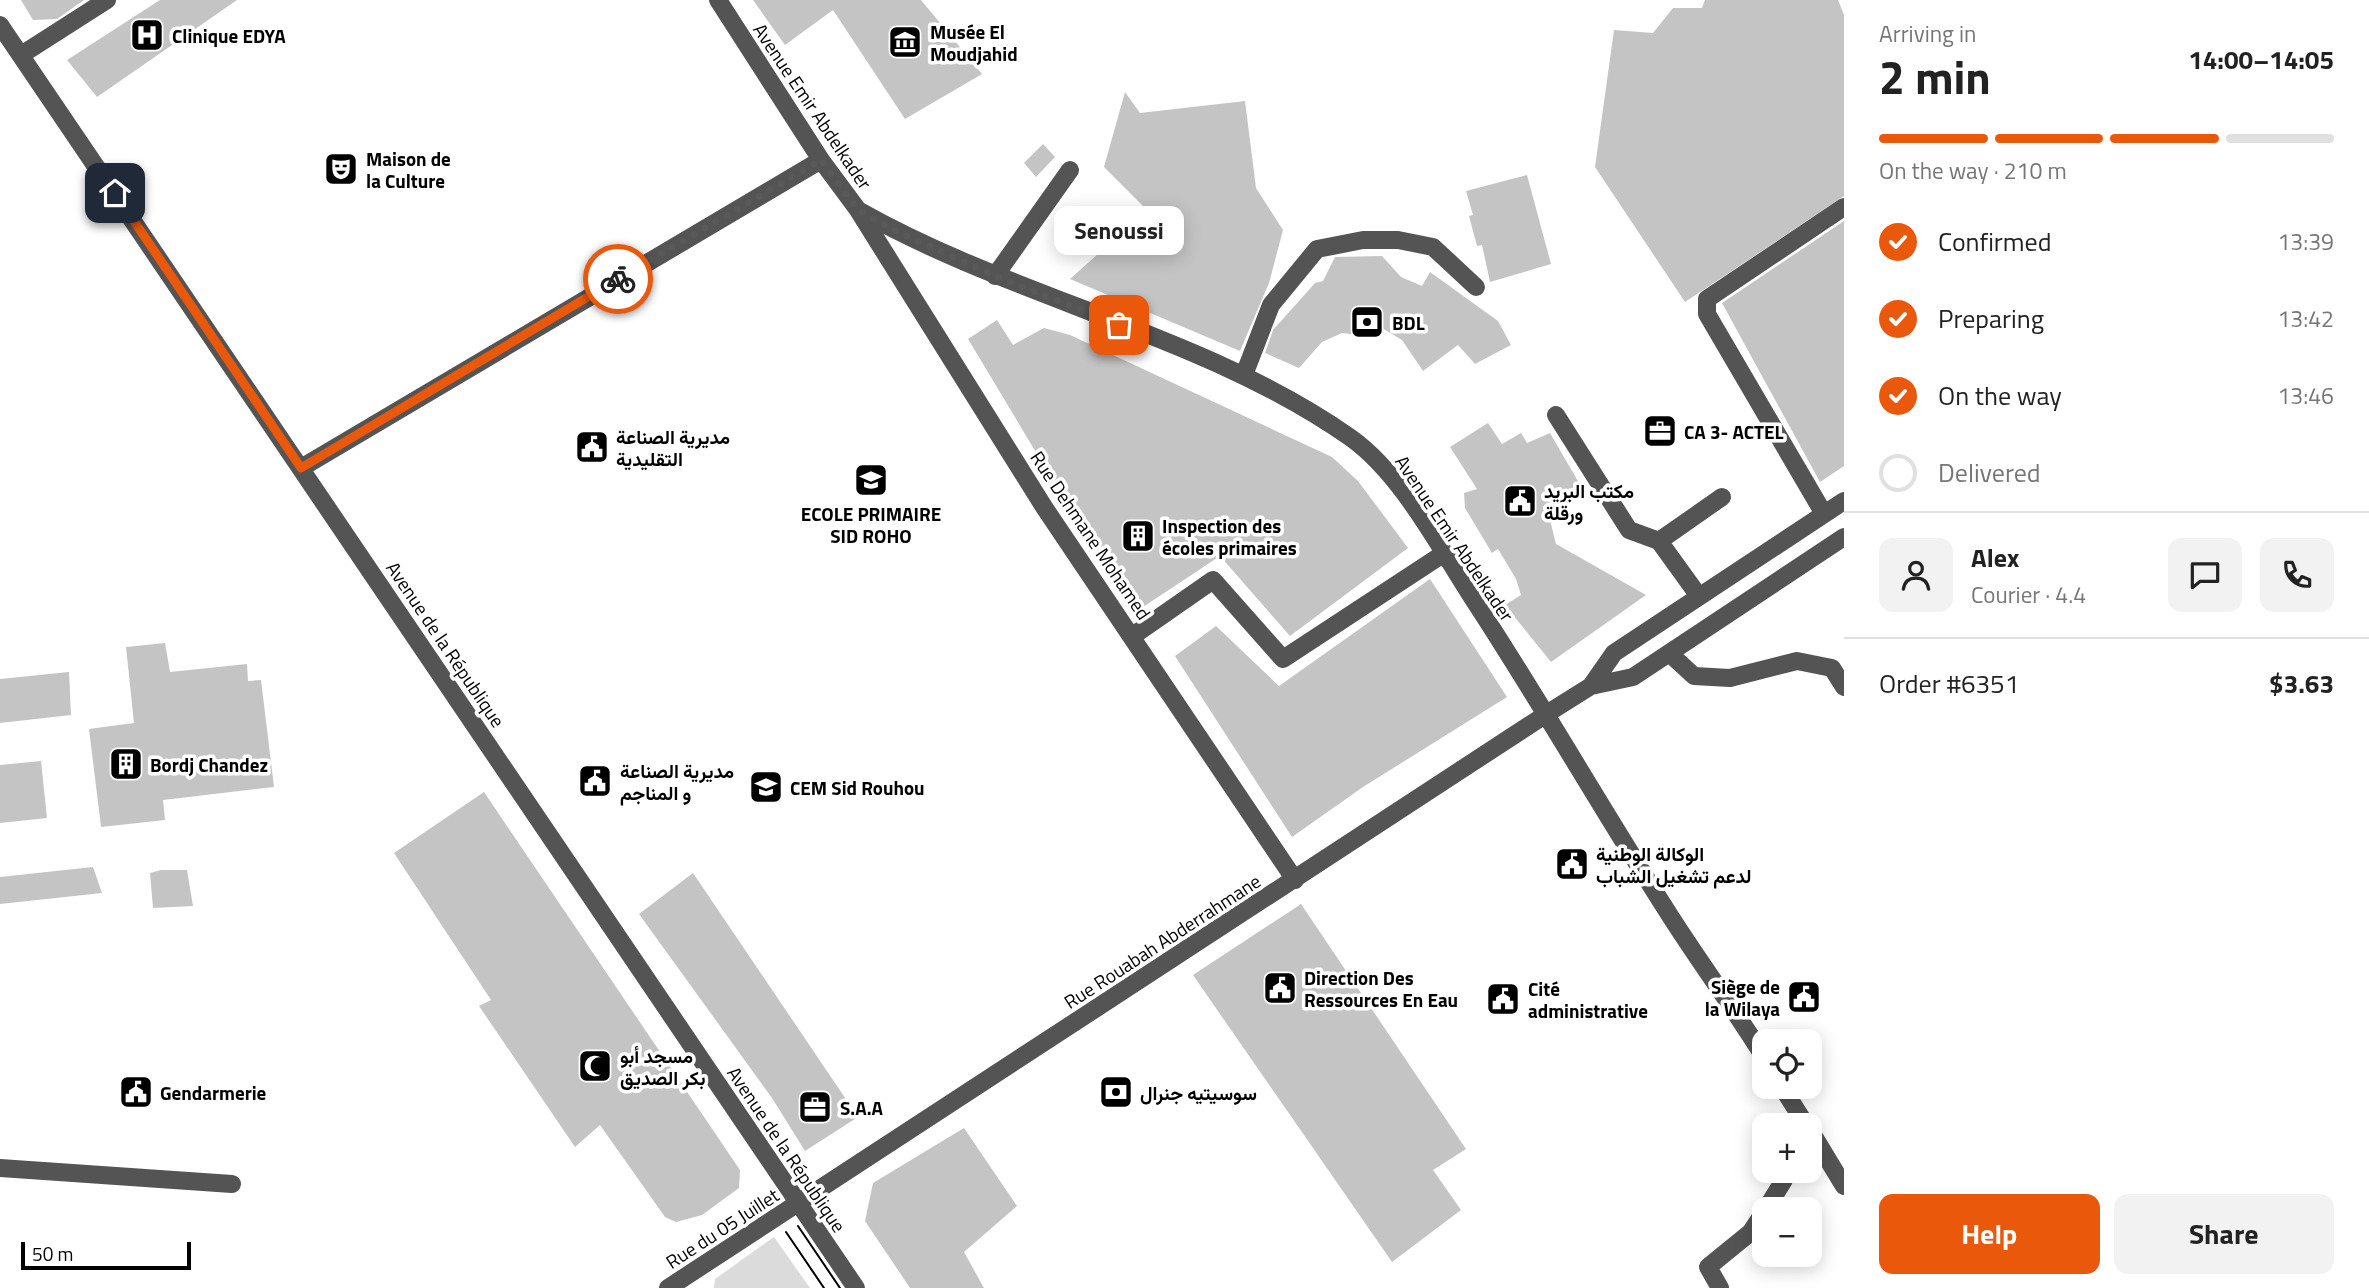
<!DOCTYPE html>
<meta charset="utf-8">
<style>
body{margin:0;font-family:"Titillium Web",Vazirmatn,sans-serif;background:#f2f2f2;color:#222;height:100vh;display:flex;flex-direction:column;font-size:26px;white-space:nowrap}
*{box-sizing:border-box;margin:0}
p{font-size:23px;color:#767676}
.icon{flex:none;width:38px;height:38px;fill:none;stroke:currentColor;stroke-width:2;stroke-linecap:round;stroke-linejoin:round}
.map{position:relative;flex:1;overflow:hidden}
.panel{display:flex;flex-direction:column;background:#fff;width:525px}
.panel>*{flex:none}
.controls{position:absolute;left:1752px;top:1029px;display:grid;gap:14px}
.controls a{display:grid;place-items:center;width:70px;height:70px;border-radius:14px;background:#fff;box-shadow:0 4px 18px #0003;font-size:35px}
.scale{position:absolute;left:21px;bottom:18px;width:170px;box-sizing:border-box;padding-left:7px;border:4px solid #000;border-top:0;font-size:19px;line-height:24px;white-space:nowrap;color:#000;-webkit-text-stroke:5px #fff;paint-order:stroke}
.pin{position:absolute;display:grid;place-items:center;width:60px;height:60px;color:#fff;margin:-30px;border-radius:14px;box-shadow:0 4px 10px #0006}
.courier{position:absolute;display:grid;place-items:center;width:70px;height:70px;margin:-35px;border:5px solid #ea580c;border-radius:50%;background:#fff;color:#222;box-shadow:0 2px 9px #0007}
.bubble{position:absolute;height:49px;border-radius:14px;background:#fff;box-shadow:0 4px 18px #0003;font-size:23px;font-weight:700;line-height:49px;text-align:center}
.head em{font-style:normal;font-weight:700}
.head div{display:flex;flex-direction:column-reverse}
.head{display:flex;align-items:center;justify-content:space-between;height:119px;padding:0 35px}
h1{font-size:46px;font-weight:700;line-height:52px}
.bar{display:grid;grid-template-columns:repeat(4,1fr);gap:10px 7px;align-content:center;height:84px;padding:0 35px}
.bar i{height:9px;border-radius:5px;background:#e0e0e0}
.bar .current{background:#ea580c}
.bar p{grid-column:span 4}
.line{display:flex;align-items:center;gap:18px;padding:0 35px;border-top:2px solid #e0e0e0}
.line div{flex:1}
.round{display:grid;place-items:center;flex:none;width:74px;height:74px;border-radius:14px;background:#f2f2f2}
ol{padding:0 35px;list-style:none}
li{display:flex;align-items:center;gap:21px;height:77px}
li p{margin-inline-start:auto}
li .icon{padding:7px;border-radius:50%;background:#ea580c;color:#fff;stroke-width:4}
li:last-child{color:#767676}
li i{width:38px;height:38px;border:4px solid #e0e0e0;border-radius:50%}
.button{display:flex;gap:14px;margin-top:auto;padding:14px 35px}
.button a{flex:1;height:80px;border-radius:14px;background:#ea580c;color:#fff;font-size:28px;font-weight:700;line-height:80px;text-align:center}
.button a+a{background:#f2f2f2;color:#222}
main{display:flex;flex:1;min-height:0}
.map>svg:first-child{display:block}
.green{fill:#dbdbdb}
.building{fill:#c4c4c4}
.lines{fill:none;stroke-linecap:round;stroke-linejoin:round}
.minor{stroke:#545454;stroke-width:18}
.tram{stroke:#000;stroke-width:2}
.done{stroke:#595959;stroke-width:7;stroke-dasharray:0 12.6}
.route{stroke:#ea580c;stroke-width:9}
.labels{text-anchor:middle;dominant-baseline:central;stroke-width:7;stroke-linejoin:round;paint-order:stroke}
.poi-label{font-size:19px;font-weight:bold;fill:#000;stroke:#fff;text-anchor:start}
.street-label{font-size:19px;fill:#000;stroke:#fff}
</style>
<main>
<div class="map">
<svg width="1844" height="1288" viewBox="0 0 1844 1288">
<rect width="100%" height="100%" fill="#fff"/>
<path class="green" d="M 774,1237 L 810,1288 L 714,1288 L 715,1279 Z"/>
<path class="building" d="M 21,0 L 84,0 L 57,19 L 33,20 Z
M 160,0 L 237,0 L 97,97 L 67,60 Z
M 753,0 L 921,0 L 982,74 L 905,119 L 833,10 L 785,45 Z
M 1705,0 L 1838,0 L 1844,15 L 1844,196 L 1685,302 L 1595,167 L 1614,30 L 1653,33 L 1673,8 L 1702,8 Z
M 1125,92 L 1140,113 L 1245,101 L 1256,188 L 1283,230 L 1269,283 L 1240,351 L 1070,279 L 1147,210 L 1104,167 Z
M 1043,144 L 1055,157 L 1036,177 L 1024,163 Z
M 1527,175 L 1551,264 L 1490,282 L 1482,245 L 1477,246 L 1469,216 L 1473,215 L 1466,191 Z
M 1844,221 L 1844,466 L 1820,482 L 1722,303 Z
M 1382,256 L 1401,277 L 1422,286 L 1430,272 L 1498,321 L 1511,345 L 1475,364 L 1458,345 L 1423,371 L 1402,340 L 1382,328 L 1375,337 L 1342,333 L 1322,342 L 1299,368 L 1265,353 L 1273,330 L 1315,283 L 1323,281 L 1335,257 Z
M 997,320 L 1013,345 L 1044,328 L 1070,335 L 1332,457 L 1358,481 L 1408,548 L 1290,636 L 1220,556 L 1137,611 L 1070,509 L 968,339 Z
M 1488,423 L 1502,444 L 1521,433 L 1527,443 L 1550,433 L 1586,495 L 1549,516 L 1556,544 L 1646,595 L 1551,662 L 1505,605 L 1521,595 L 1516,579 L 1498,549 L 1492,553 L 1465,508 L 1464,493 L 1477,489 L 1450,447 Z
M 1430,579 L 1507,697 L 1363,787 L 1292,837 L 1175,656 L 1216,626 L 1279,686 Z
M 165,643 L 170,672 L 247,664 L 248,681 L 261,680 L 274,787 L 163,800 L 165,820 L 101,827 L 89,729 L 134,723 L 126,647 Z
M 69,672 L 71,715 L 0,723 L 0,679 Z
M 41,761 L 47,818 L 0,823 L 0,765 Z
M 484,792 L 740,1170 L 739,1188 L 702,1215 L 676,1222 L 665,1217 L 600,1125 L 575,1147 L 479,1006 L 491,1000 L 394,853 Z
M 93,867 L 102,893 L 0,904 L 0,877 Z
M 161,870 L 187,870 L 193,906 L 153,908 L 150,873 Z
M 693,873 L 858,1117 L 805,1151 L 772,1098 L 639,914 Z
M 1301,904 L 1466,1149 L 1433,1170 L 1461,1210 L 1392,1262 L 1193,975 Z
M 964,1128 L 1017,1206 L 964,1252 L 984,1288 L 910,1288 L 865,1221 L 873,1183 Z"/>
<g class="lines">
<path class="minor" d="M 718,0 L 821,160 L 858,210 L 1044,507 L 1295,880
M 0,25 L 856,1288
M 21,55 L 107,0
M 858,210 C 1015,299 1205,335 1351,438 C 1404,476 1443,554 1479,608 C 1544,708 1603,811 1667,911 C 1698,960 1733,1007 1764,1057
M 995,276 L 1070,170
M 1244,375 L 1271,305 L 1317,249 L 1363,240 L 1398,240 L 1433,247 L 1476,287
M 1556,415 L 1629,530 L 1659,541 L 1698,595
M 301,468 L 821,160
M 1824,514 L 1707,314 L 1707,299 L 1844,207
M 1659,541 L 1722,497
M 1134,635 L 1213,580 L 1283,659 L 1443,554
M 1669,653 L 1694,676 L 1730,678 L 1797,661 L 1832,668 L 1844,687
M 1591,686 L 1614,653 L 1844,501
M 1782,1087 L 1806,1125
M 1810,1130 L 1844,1186
M 0,1168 L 232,1184
M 1766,1209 L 1784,1180
M 668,1288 L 1548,713 L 1591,686 L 1633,677 L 1844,537
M 1720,1288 L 1708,1267 L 1751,1232 L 1764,1212"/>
<path class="tram" d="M 798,1226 L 840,1288
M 786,1232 L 824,1288"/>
</g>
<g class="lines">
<path class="done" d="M 618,279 L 821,160 L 858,210 L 896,231 L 995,276 L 1119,325"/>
<path class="route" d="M 115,193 L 301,468 L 618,279"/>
</g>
<defs>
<symbol id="hospital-square" viewBox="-11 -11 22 22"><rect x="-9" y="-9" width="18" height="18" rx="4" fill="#000" stroke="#fff"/><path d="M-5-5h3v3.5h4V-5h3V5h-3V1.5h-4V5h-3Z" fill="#fff"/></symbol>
<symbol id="museum-square" viewBox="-11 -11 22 22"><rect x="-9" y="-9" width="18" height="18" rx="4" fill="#000" stroke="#fff"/><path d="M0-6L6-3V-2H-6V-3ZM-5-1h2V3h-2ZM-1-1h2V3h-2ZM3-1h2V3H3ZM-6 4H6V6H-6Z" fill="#fff"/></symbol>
<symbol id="theatre-square" viewBox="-11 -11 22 22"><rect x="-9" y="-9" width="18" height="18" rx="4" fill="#000" stroke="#fff"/><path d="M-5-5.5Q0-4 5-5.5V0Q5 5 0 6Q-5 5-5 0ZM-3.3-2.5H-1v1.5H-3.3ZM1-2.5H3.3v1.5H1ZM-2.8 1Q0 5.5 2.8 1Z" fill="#fff"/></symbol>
<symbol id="bank-square" viewBox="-11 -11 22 22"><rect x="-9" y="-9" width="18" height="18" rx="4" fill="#000" stroke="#fff"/><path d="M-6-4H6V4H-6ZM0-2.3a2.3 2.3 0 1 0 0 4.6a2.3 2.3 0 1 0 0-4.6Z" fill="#fff"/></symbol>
<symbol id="office-square" viewBox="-11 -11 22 22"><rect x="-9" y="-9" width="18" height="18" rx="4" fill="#000" stroke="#fff"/><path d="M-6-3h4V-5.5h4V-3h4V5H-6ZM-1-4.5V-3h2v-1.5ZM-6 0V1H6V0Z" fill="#fff"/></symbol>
<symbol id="civic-square" viewBox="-11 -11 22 22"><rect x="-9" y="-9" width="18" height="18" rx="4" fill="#000" stroke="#fff"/><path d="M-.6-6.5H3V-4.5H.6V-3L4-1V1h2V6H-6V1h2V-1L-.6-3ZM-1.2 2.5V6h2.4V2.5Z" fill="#fff"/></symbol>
<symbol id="school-square" viewBox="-11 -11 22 22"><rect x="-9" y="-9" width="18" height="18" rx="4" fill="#000" stroke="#fff"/><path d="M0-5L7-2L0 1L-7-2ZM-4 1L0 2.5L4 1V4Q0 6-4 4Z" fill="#fff"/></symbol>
<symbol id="building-square" viewBox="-11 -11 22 22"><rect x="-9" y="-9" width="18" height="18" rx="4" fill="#000" stroke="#fff"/><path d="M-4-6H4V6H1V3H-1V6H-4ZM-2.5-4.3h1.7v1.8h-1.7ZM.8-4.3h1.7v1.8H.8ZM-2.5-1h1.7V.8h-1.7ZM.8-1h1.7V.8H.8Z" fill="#fff"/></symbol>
<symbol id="university-square" viewBox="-11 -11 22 22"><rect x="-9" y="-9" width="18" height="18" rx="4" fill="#000" stroke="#fff"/><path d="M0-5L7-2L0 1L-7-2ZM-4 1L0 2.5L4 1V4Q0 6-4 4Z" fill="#fff"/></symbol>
<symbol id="mosque-square" viewBox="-11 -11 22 22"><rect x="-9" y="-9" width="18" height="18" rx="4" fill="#000" stroke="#fff"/><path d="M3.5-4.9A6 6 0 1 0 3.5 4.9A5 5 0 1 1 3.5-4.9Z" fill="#fff"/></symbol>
</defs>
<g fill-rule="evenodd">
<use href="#hospital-square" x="128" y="16" width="38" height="38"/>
<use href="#museum-square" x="886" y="23" width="38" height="38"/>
<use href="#theatre-square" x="322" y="150" width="38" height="38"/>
<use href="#bank-square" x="1348" y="303" width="38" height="38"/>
<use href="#office-square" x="1641" y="412" width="38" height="38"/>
<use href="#civic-square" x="573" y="428" width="38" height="38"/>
<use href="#school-square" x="852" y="461" width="38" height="38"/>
<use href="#civic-square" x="1501" y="482" width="38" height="38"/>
<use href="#building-square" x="1119" y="517" width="38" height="38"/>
<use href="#building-square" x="107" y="745" width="38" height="38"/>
<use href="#civic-square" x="576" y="762" width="38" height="38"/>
<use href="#university-square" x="747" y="768" width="38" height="38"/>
<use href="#civic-square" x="1553" y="845" width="38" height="38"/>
<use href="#civic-square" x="1261" y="969" width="38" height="38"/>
<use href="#civic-square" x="1785" y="978" width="38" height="38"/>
<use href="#civic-square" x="1484" y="980" width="38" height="38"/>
<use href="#mosque-square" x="576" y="1047" width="38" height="38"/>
<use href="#civic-square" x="117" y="1073" width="38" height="38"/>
<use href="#bank-square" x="1097" y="1073" width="38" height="38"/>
<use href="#office-square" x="796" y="1088" width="38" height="38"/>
</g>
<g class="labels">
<g class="poi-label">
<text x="930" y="31">Musée El<tspan x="930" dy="22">Moudjahid</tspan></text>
<text x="172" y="35">Clinique EDYA</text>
<text x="366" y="158">Maison de<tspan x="366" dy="22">la Culture</tspan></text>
<text x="1392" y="322">BDL</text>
<text x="1684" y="431">CA 3- ACTEL</text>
<text x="616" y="436">مديرية الصناعة<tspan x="616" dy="22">التقليدية</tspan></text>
<text x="1544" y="490">مكتب البريد<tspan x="1544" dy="22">ورقلة</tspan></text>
<text x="871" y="513" text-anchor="middle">ECOLE PRIMAIRE<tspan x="871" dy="22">SID ROHO</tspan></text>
<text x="1162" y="525">Inspection des<tspan x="1162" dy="22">écoles primaires</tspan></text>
<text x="150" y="764">Bordj Chandez</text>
<text x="620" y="770">مديرية الصناعة<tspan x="620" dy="22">و المناجم</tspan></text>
<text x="790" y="787">CEM Sid Rouhou</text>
<text x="1596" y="853">الوكالة الوطنية<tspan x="1596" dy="22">لدعم تشغيل الشباب</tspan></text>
<text x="1304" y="977">Direction Des<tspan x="1304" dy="22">Ressources En Eau</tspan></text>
<text x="1780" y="986" text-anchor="end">Siège de<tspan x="1780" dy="22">la Wilaya</tspan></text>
<text x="1528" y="988">Cité<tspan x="1528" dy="22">administrative</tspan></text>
<text x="620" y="1055">مسجد أبو<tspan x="620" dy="22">بكر الصديق</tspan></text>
<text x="160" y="1092">Gendarmerie</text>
<text x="1140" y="1092">سوسيتيه جنرال</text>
<text x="840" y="1107">S.A.A</text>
</g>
<g class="street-label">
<text transform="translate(813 106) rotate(56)">Avenue Emir Abdelkader</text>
<text transform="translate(1091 535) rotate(56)">Rue Dehmane Mohamed</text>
<text transform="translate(1455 538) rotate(56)">Avenue Emir Abdelkader</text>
<text transform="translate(446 644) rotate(56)">Avenue de la République</text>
<text transform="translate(1162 941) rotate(-33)">Rue Rouabah Abderrahmane</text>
<text transform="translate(787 1149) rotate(56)">Avenue de la République</text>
<text transform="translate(722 1228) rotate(-33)">Rue du 05 Juillet</text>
</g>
</g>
</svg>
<div class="controls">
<a><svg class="icon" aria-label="locate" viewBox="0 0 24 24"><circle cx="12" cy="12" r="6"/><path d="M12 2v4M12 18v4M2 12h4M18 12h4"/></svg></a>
<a>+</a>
<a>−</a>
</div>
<div class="scale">50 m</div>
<div class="pin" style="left:1119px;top:325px;background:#ea580c"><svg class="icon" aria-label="bag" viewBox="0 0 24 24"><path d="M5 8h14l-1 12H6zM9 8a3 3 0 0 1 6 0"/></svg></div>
<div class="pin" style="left:115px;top:193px;background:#1f2937"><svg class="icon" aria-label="home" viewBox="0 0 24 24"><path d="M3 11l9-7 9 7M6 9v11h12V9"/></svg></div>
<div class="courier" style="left:618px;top:279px"><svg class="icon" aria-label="bike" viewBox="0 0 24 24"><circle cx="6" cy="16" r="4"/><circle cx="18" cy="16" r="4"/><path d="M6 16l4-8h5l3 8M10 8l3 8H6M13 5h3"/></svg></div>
<div class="bubble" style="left:1054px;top:206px;width:130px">Senoussi</div>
</div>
<section class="panel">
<div class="head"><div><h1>2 min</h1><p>Arriving in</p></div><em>14:00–14:05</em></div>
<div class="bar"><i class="current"></i><i class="current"></i><i class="current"></i><i></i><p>On the way · 210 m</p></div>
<ol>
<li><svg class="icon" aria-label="check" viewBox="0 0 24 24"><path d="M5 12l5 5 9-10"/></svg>Confirmed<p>13:39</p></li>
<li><svg class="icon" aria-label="check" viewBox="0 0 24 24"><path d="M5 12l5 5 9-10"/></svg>Preparing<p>13:42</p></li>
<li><svg class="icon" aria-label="check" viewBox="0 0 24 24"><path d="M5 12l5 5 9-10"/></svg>On the way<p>13:46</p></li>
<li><i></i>Delivered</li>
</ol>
<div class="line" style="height:126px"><a class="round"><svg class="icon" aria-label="person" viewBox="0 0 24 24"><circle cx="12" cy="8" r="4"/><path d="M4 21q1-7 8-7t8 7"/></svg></a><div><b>Alex</b><p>Courier · 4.4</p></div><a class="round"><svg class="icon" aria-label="chat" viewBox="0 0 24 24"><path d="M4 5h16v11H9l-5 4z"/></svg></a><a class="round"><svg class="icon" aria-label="phone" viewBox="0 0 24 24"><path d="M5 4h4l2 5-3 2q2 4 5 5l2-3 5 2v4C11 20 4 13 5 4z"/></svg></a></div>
<div class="line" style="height:91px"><div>Order #6351</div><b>$3.63</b></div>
<div class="button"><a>Help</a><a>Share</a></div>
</section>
</main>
